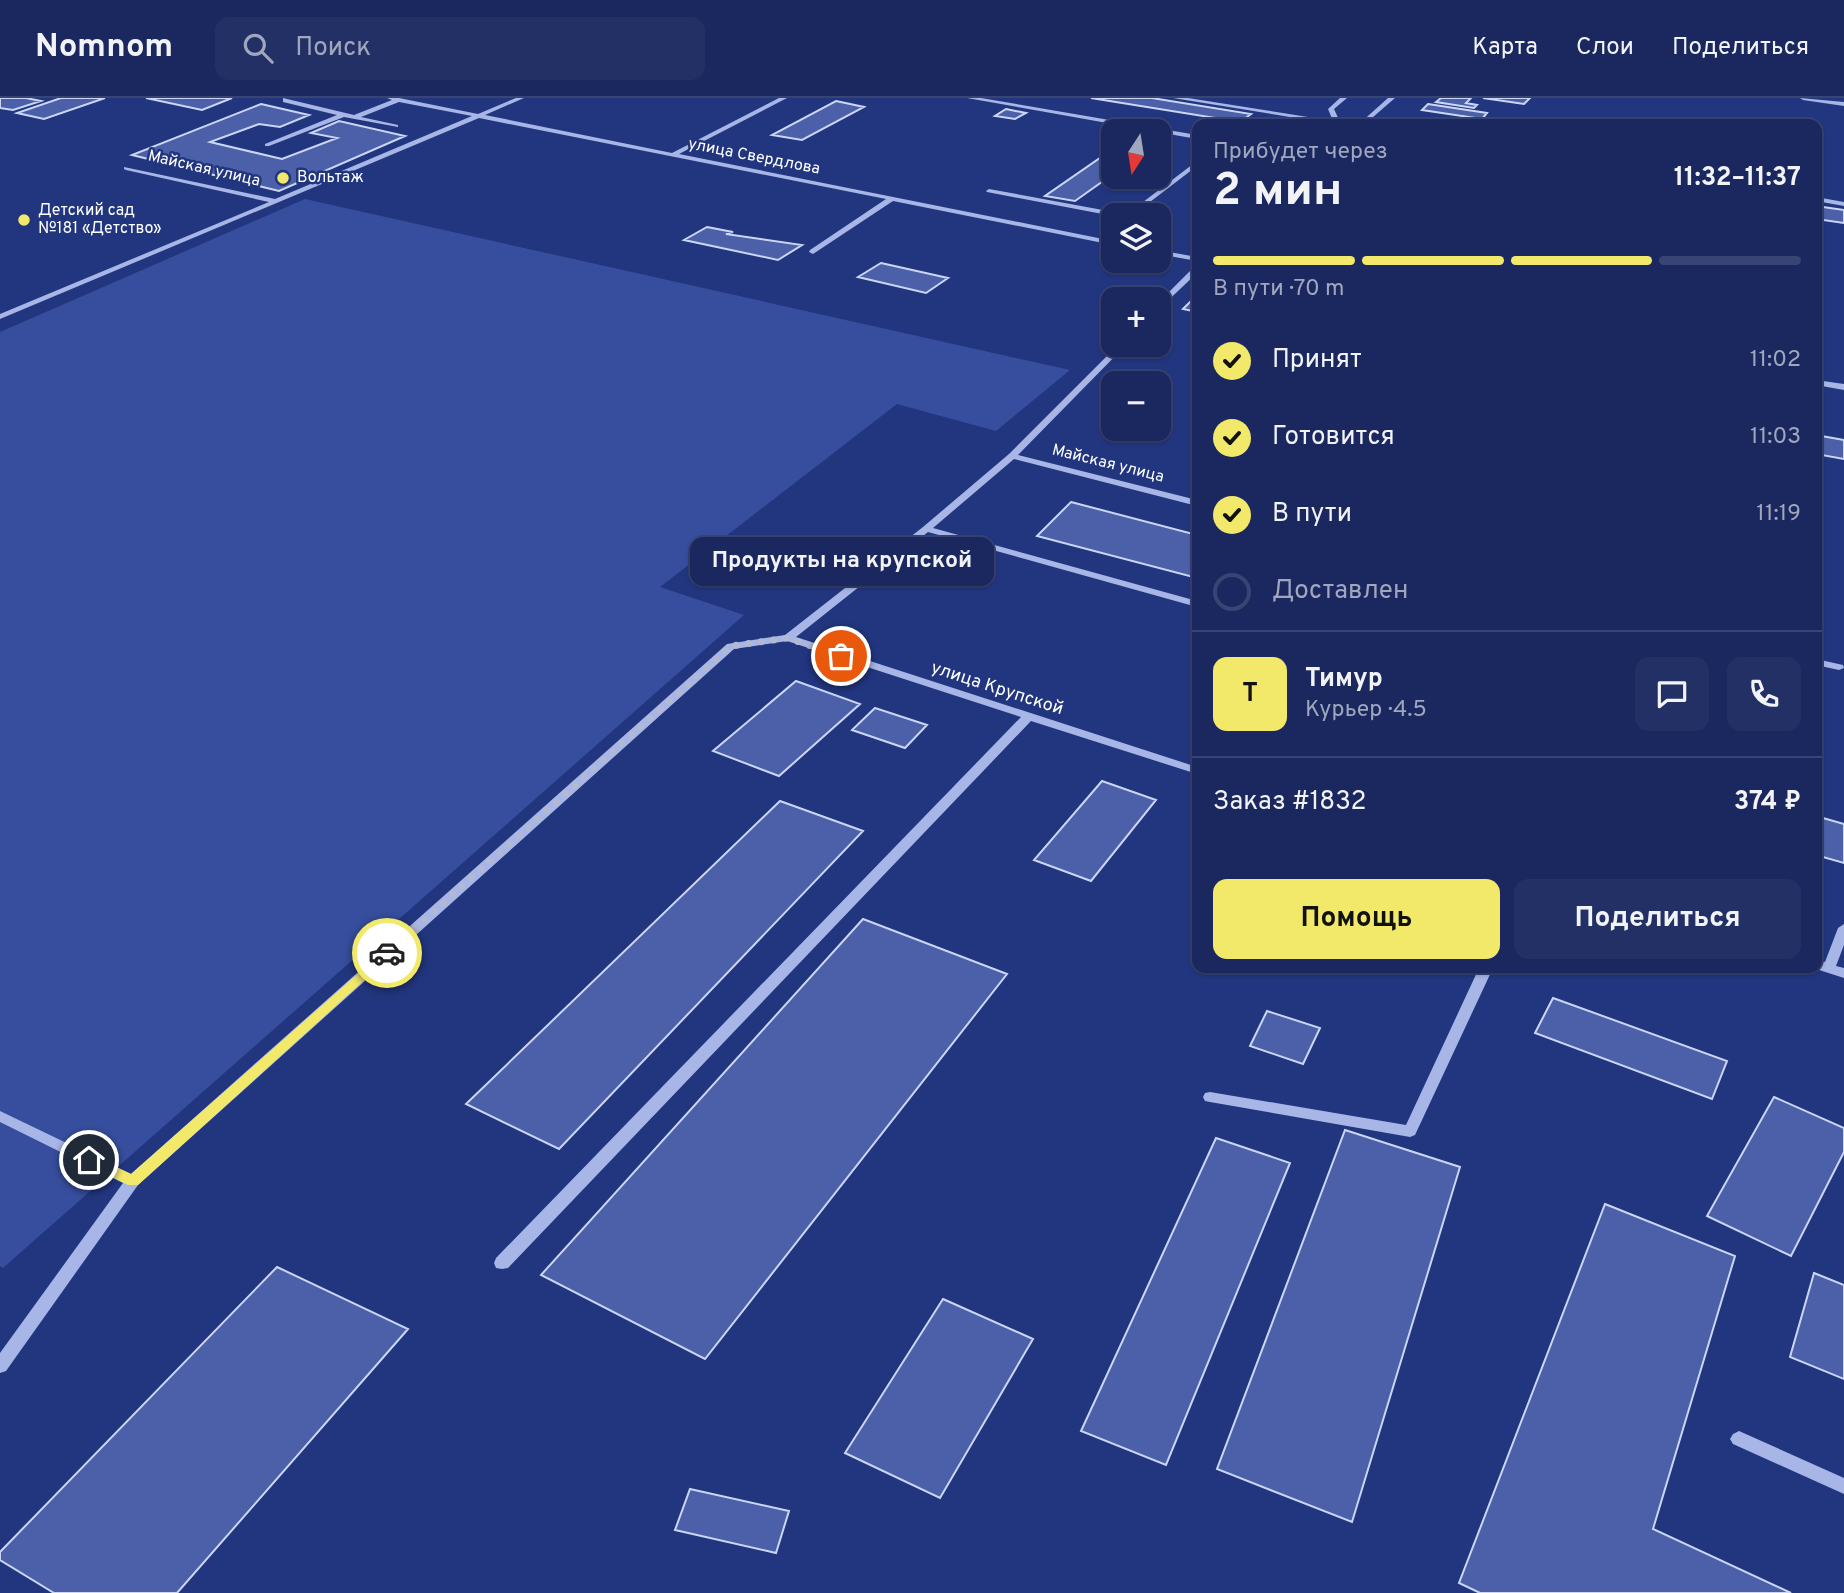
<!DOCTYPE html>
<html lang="ru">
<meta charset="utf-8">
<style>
body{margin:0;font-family:Overpass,sans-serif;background:#233065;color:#f1f3f6;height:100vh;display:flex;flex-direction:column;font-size:26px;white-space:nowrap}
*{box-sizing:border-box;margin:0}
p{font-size:23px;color:#9fa6bd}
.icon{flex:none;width:38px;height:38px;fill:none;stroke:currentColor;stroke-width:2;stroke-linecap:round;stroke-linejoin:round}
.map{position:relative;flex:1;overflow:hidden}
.sheet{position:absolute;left:1192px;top:21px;width:630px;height:854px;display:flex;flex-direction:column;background:#1a285f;border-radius:14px;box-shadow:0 2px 5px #0004,0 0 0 2px #384474}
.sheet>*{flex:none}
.needle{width:46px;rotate:192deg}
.controls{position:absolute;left:1101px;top:21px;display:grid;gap:14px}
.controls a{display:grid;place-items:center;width:70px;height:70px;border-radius:14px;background:#1a285f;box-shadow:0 2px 5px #0004,0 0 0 2px #384474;font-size:35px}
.pin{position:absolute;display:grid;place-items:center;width:60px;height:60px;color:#fff;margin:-30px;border:4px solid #fff;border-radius:50%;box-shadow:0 2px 7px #0007}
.courier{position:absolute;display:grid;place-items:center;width:70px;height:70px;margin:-35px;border:5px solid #f2e96a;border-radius:50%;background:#fff;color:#222;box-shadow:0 2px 9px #0007}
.bubble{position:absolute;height:49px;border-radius:14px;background:#1a285f;box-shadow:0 2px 5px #0004,0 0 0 2px #384474;font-size:23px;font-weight:700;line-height:49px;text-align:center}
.overview em{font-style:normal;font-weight:700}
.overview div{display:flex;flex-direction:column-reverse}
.overview{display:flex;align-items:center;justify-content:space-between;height:119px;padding:0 21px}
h1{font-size:46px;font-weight:700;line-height:52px}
.bar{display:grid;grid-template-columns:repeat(4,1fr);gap:10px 7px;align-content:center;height:84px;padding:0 21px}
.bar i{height:9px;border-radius:5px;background:#384474}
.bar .on{background:#f2e96a}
.bar p{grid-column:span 4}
.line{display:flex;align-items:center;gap:18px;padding:0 21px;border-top:2px solid #384474}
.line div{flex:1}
.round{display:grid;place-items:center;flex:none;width:74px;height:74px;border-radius:14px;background:#233065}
ol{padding:0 21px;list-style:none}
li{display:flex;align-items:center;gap:21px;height:77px}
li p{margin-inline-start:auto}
li .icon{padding:7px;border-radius:50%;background:#f2e96a;color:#111;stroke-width:4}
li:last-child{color:#9fa6bd}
li i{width:38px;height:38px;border:4px solid #384474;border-radius:50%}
.action{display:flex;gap:14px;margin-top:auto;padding:14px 21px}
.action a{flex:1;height:80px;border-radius:14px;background:#f2e96a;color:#111;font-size:28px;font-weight:700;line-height:80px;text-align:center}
.action a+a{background:#233065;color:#f1f3f6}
header{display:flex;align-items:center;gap:42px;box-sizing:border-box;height:98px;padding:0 35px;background:#1a285f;border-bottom:2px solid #384474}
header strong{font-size:33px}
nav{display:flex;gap:38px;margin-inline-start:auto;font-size:24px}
.search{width:490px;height:63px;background:#233065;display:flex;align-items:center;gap:18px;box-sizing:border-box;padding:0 24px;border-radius:14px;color:#9fa6bd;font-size:26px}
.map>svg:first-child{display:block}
.green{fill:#364e9d}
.building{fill:#4b60a8;stroke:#cbd5f5;stroke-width:2}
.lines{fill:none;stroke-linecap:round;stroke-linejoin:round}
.minor{fill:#a7b6e7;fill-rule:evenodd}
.route{fill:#f2e96a}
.done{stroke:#b2b9d2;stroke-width:7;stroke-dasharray:0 12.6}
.poi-dot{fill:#f2e96a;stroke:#22367f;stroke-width:2.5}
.labels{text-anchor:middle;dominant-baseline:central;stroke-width:5;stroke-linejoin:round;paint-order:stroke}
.far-street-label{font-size:16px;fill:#fff;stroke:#22367f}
.far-poi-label{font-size:16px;fill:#fff;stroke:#22367f;text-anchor:start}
.street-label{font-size:18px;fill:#fff;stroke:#22367f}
</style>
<header>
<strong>Nomnom</strong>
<div class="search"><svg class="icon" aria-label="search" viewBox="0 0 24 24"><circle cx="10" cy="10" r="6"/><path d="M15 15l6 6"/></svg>Поиск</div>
<nav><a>Карта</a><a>Слои</a><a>Поделиться</a></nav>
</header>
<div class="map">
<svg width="1844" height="1495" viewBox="0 0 1844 1495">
<rect width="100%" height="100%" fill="#22367f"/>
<path class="green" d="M 305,101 L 1070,272 L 996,333 L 897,306 L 660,489 L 744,517 L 3,1170 L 0,1168 L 0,234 Z"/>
<path class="building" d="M 0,0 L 26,0 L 41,3 L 13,12 L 0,10 Z
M 61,0 L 105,0 L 44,21 L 17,15 Z
M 146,0 L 232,0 L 202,12 Z
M 1091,0 L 1152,0 L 1251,16 L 1240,24 Z
M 1441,0 L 1471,0 L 1466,5 L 1477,7 L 1474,10 L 1436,4 Z
M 1483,0 L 1530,0 L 1524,6 Z
M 836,3 L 864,9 L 802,42 L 772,37 Z
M 261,6 L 309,17 L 280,29 L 259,26 L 210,44 L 282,61 L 337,40 L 311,35 L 339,23 L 405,38 L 279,93 L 132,57 Z
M 1428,6 L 1487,15 L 1482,21 L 1422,12 Z
M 1006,11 L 1026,15 L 1015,21 L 995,18 Z
M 1113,51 L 1113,76 L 1075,103 L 1045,98 Z
M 1816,108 L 1844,112 L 1844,125 L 1816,121 Z
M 707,129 L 733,134 L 726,136 L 802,147 L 778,162 L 684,142 Z
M 881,165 L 948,180 L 926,195 L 858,179 Z
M 1196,198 L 1197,214 L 1183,211 Z
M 1816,337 L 1844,342 L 1844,361 L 1816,356 Z
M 1071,404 L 1197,437 L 1197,480 L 1037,438 Z
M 796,583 L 860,606 L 779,678 L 713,653 Z
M 875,610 L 927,627 L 905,650 L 852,632 Z
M 1102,683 L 1156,702 L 1091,783 L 1034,762 Z
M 780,703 L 863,733 L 559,1051 L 466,1006 Z
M 1816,718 L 1844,726 L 1844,765 L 1816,757 Z
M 863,821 L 1007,876 L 705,1261 L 541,1177 Z
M 1553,900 L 1727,963 L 1712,1001 L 1535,935 Z
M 1267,913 L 1320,930 L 1303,966 L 1250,948 Z
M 1774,999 L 1844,1030 L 1844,1054 L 1791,1158 L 1707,1118 Z
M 1345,1032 L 1460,1069 L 1352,1424 L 1217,1371 Z
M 1216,1040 L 1290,1065 L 1166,1367 L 1081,1333 Z
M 1605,1106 L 1735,1158 L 1653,1431 L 1791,1495 L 1480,1495 L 1459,1485 Z
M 277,1169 L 408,1231 L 177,1495 L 54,1495 L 0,1462 L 0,1454 Z
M 1814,1175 L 1844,1187 L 1844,1281 L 1790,1259 Z
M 943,1201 L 1033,1241 L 940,1400 L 845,1355 Z
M 690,1391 L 789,1413 L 776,1455 L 675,1432 Z"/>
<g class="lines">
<path class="minor" d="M 283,0 L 354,17 L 392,2 L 387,0 L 399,0 L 478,16 L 516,0 L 524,0 L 485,17 L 672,55 L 779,0 L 787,0 L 679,56 L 1113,143 L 1113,147 L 893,103 L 813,156 L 809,154 L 810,152 L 886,101 L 479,20 L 0,221 L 0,216 L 269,104 L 126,72 L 124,71 L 124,69 L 275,101 L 472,18 L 399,4 L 361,19 L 398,27 L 398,29 L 344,19 L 269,48 L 265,48 L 265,46 L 337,17 L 283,4 Z
M 967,0 L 981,0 L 1197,37 L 1197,41 Z
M 1173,0 L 1188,0 L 1333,23 L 1328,11 L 1340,0 L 1347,0 L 1334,11 L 1340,24 L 1346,26 L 1333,26 Z
M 1388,0 L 1395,0 L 1365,26 L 1359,26 Z
M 1800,0 L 1844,4 L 1844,8 L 1803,2 Z
M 1197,63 L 1197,68 L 1133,117 L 1126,117 Z
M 989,91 L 1119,115 L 1122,117 L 1113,118 L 987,94 L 986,93 Z
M 1816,99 L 1844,104 L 1844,108 L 1816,103 Z
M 1158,152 L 1197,159 L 1197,163 L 1158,156 Z
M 1194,169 L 1197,169 L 1197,175 L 1158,212 L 1158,205 Z
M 1118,247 L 1126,247 L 1018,357 L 1197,402 L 1197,408 L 1014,361 L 933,430 L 1197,503 L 1197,509 L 928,434 L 796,539 L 1197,669 L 1197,676 L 1031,623 L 508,1170 L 502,1171 L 496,1170 L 494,1165 L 496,1160 L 1021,619 L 787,543 L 734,551 L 138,1087 L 6,1273 L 0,1275 L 0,1255 L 123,1085 L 0,1024 L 0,1013 L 131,1076 L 727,546 L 785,537 L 923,429 L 1009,356 Z
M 1816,282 L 1844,286 L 1844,292 L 1816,287 Z
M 1816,561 L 1843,567 L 1844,570 L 1839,572 L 1816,567 Z
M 1844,826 L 1844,847 L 1836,868 L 1844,870 L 1844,880 L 1813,870 L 1816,870 L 1816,862 L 1825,864 L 1838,830 Z
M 1479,870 L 1493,870 L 1415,1037 L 1410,1039 L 1210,1004 L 1205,1003 L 1203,999 L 1205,995 L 1210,994 L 1406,1027 Z
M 1739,1333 L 1844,1380 L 1844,1396 L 1733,1346 L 1730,1341 L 1733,1336 Z"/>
</g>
<path class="route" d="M 387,850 L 393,855 L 392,857 L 138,1087 L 128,1087 L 84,1065 L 84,1058 L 89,1056 L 131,1076 Z"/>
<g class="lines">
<path class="done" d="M 387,855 L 731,548 L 788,540 L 841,558"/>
</g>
<g class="poi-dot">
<circle cx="283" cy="80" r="7"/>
<circle cx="24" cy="122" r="7"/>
</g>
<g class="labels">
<g class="far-street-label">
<text transform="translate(754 59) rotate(11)">улица Свердлова</text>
<text transform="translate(204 71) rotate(13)">Майская улица</text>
<text transform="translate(1108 366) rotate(14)">Майская улица</text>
</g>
<g class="far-poi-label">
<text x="297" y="80">Вольтаж</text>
<text x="38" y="113">Детский сад<tspan x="38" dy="18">№181 «Детство»</tspan></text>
</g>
<g class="street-label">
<text transform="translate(997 591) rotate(18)">улица Крупской</text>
</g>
</g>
</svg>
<div class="controls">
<a><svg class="needle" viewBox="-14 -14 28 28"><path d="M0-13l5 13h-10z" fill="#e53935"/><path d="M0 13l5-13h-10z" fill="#9fa6bd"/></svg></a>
<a><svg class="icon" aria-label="layers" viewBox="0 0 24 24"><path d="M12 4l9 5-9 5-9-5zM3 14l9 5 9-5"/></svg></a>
<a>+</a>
<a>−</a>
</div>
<div class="pin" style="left:841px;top:558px;background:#ea580c"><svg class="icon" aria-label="bag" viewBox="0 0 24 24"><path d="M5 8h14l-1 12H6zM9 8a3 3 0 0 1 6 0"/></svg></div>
<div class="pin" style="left:89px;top:1062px;background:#1f2937"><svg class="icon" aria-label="home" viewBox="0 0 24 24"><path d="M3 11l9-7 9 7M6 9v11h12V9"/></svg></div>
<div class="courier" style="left:387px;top:855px"><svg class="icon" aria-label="car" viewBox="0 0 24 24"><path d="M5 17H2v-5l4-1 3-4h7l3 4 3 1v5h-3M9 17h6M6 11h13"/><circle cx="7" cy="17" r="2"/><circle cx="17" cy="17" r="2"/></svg></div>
<div class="bubble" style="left:690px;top:439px;width:304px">Продукты на крупской</div>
<section class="sheet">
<div class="overview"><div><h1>2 мин</h1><p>Прибудет через</p></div><em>11:32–11:37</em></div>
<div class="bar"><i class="on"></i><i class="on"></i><i class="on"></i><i></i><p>В пути · 70 m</p></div>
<ol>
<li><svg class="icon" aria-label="check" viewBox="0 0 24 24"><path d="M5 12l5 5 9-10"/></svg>Принят<p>11:02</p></li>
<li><svg class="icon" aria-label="check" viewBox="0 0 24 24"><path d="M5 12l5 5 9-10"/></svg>Готовится<p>11:03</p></li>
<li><svg class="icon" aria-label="check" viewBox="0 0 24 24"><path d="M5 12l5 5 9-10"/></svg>В пути<p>11:19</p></li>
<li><i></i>Доставлен</li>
</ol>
<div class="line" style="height:126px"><b class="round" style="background:#f2e96a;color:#111">Т</b><div><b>Тимур</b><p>Курьер · 4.5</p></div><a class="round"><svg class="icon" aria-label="chat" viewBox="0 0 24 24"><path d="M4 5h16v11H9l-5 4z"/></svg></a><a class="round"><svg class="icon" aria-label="phone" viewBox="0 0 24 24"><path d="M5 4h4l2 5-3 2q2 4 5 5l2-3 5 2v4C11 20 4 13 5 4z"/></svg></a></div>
<div class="line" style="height:91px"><div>Заказ #1832</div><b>374 ₽</b></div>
<div class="action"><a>Помощь</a><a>Поделиться</a></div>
</section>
</div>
